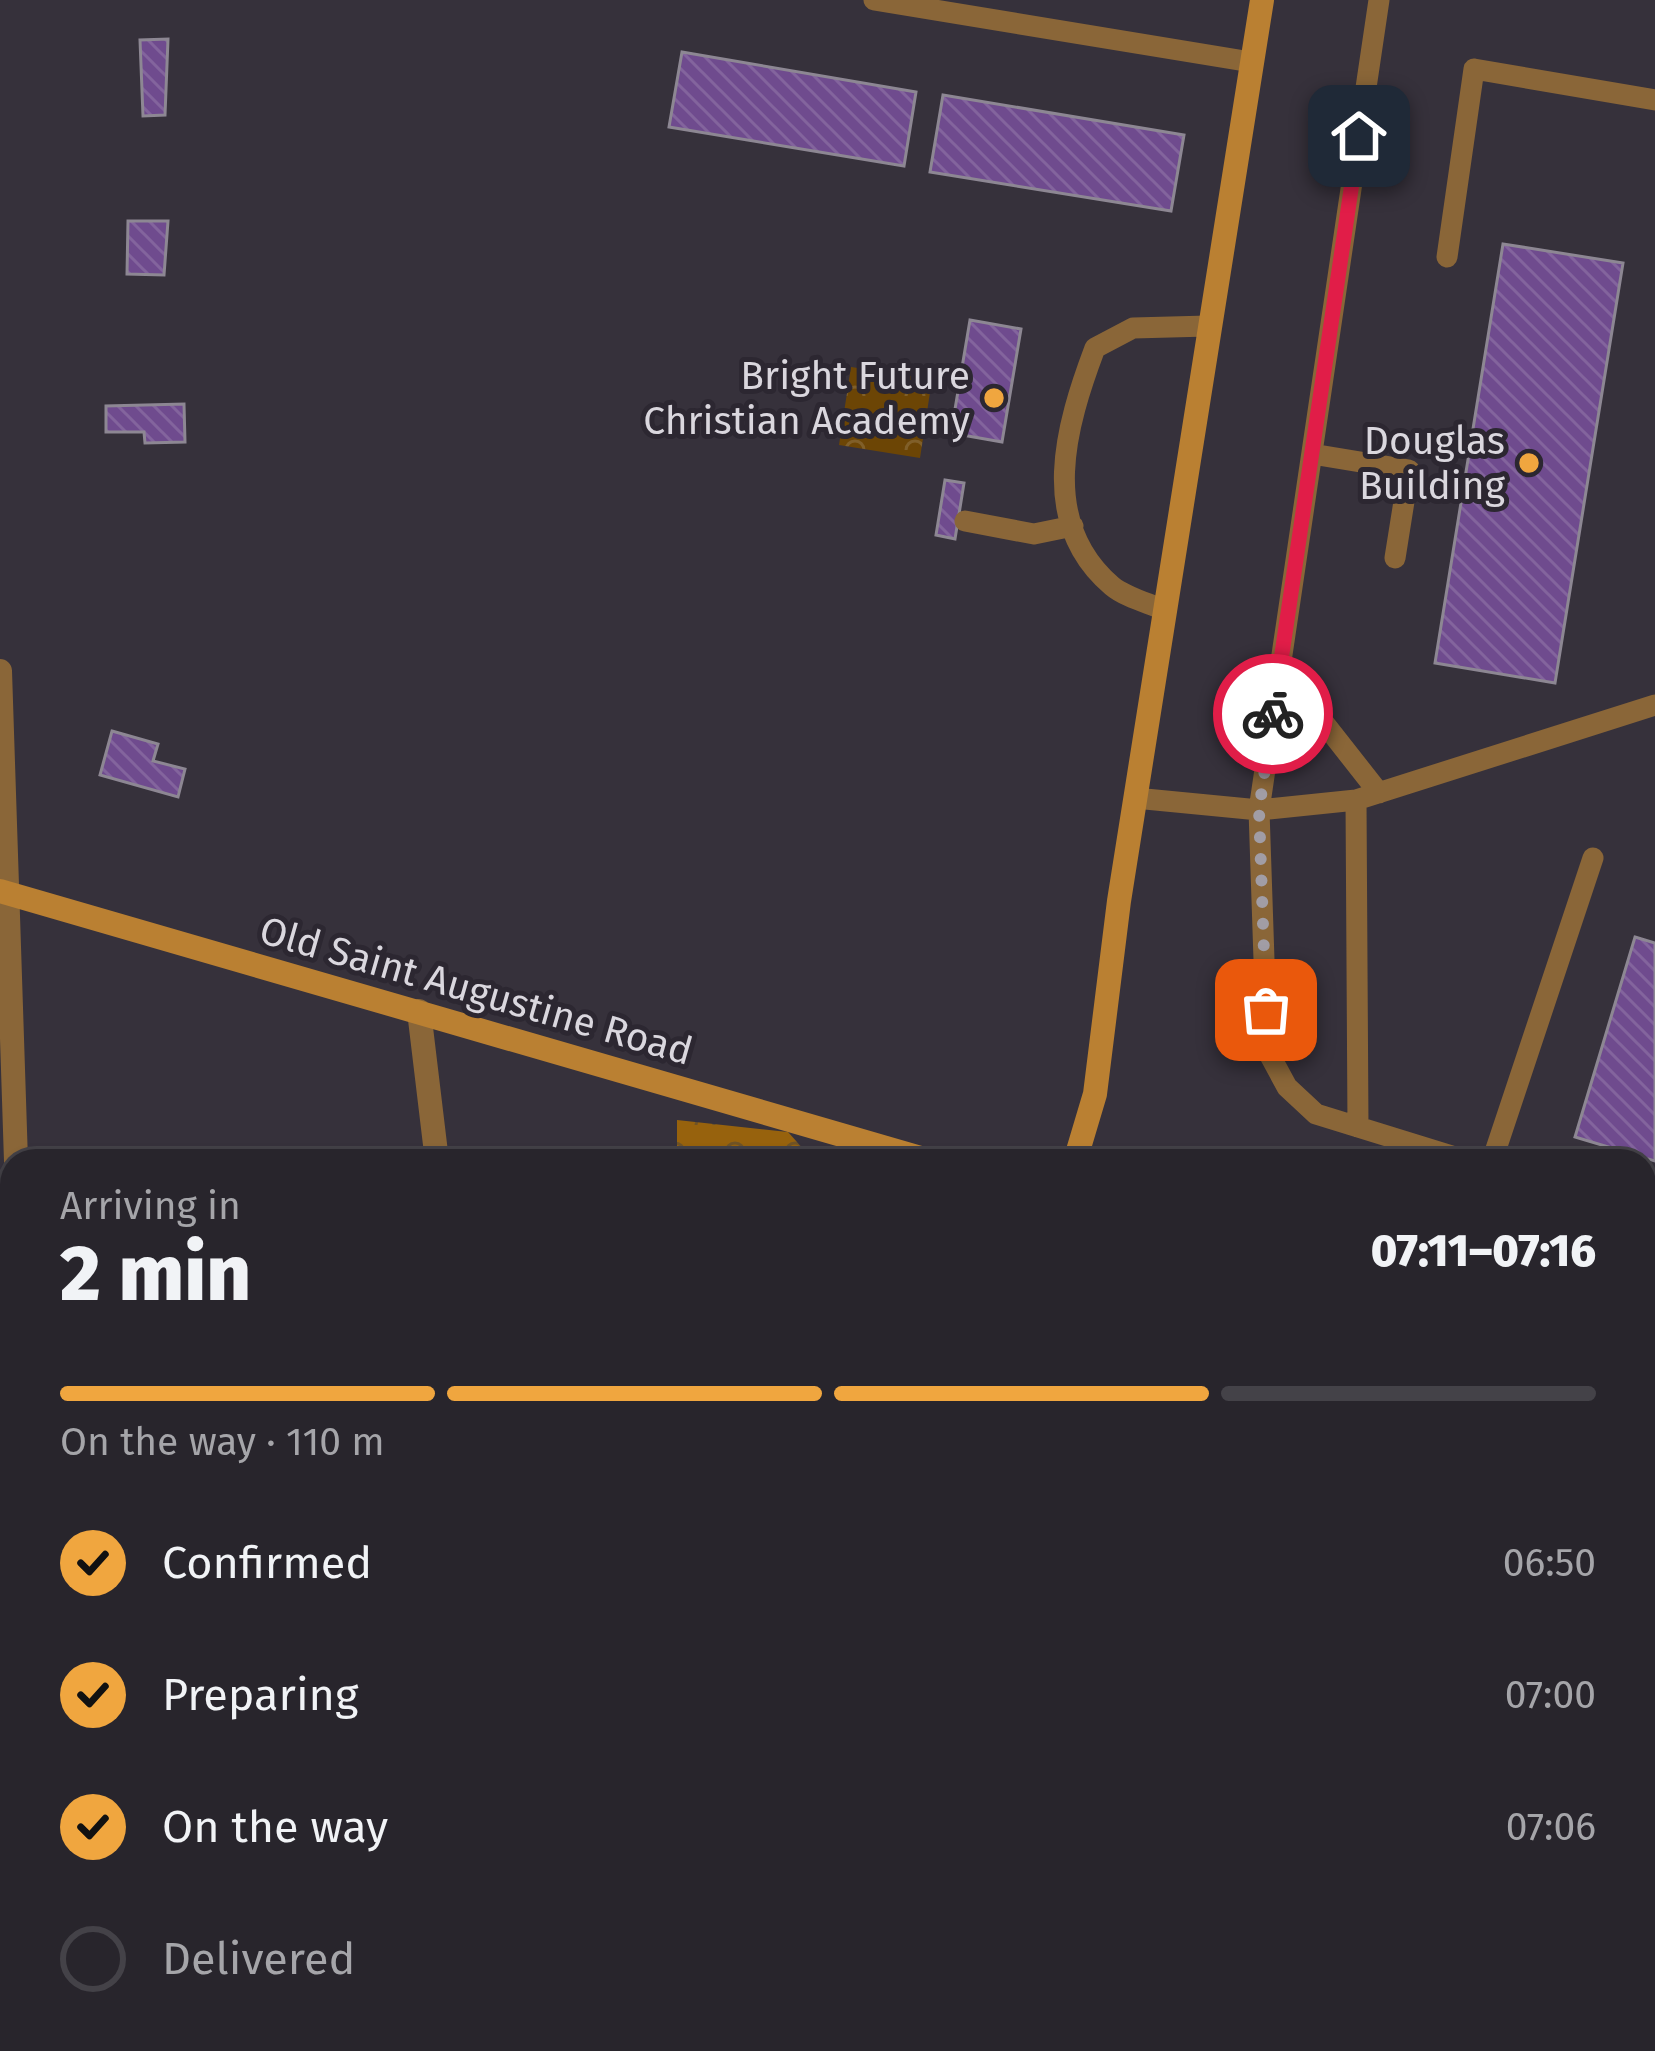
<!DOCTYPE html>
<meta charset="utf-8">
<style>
body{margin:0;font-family:"Fira Sans",sans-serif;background:#302d34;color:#f1f3f6;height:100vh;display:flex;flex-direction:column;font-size:45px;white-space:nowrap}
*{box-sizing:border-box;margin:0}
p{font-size:39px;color:#a5a5a9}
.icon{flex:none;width:66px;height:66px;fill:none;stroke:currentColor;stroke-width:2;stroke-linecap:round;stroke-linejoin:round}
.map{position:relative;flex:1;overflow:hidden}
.sheet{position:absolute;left:0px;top:1149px;width:1656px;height:903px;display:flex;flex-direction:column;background:#28252c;border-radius:36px 36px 0 0;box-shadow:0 3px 9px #0004,0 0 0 3px #444248}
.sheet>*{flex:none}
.pin{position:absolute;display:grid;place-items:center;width:102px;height:102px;color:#fff;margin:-51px;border-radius:24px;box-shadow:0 6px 18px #0006}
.courier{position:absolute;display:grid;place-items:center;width:120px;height:120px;margin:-60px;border:9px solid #e11d48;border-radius:50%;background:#fff;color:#222;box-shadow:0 3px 15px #0007}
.summary em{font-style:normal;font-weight:800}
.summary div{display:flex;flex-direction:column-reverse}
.summary{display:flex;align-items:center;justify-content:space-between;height:204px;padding:0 60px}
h1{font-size:78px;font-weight:800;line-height:90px}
.bar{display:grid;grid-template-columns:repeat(4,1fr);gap:18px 12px;align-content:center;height:144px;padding:0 60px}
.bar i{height:15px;border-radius:9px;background:#444248}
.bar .active{background:#f0a63f}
.bar p{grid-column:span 4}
ol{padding:0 60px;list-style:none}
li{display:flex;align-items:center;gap:36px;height:132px}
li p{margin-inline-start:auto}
li .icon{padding:12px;border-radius:50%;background:#f0a63f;color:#111;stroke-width:4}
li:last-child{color:#a5a5a9}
li i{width:66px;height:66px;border:6px solid #444248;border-radius:50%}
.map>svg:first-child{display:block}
.forest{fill:url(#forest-crowns)}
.park{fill:url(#park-crowns)}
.building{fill:url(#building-back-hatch);stroke:#8d8793;stroke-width:3}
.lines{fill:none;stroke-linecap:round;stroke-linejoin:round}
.lane{stroke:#8a6638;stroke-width:21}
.street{stroke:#8a6638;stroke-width:24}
.secondary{stroke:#ba8032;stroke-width:24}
.done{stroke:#a19da5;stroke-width:12;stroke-dasharray:0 21.6}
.route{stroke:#e11d48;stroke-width:15}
.poi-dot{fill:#f0a63f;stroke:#2c2731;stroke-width:4.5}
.labels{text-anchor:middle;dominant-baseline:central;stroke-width:10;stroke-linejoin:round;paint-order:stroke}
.poi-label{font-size:39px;fill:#dad7de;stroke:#2c2731;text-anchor:end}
.street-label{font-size:39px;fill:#dad7de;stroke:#2c2731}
</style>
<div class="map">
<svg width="1655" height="2051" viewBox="0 0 1655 2051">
<defs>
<pattern id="forest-crowns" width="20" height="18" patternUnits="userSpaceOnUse" patternTransform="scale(3)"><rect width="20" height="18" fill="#97620d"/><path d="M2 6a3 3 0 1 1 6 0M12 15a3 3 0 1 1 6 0" fill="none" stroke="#705325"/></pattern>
<pattern id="park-crowns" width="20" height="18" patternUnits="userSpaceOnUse" patternTransform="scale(3)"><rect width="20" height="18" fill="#6c4505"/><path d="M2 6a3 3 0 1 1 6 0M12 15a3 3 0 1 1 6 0" fill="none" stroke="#805f29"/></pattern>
<pattern id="building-back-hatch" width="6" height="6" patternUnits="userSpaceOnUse" patternTransform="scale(3)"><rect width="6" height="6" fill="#6f4b8e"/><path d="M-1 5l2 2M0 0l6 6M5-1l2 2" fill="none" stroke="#83649d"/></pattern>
</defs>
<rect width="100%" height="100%" fill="#36313b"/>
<path class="forest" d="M 677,1120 L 788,1132 L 814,1161 L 677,1161 Z
M 709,2040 L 814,2040 L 815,2051 L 711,2051 Z"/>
<path class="park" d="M 851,367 L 932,379 L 920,458 L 839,445 Z"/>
<path class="building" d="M 168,39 L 165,115 L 143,116 L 140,40 Z
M 682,52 L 916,92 L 904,166 L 669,127 Z
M 943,95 L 1184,135 L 1171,211 L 930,172 Z
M 128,221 L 168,221 L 164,275 L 127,274 Z
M 1503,244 L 1623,263 L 1555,683 L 1435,663 Z
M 970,320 L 1021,329 L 1002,442 L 951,433 Z
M 184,404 L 185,442 L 145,443 L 144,432 L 106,432 L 106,406 Z
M 945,480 L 964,483 L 955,539 L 936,535 Z
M 112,731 L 158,744 L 153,761 L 185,769 L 178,797 L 100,775 Z
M 1635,937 L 1655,943 L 1655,1161 L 1575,1137 Z
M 1655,1839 L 1655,2051 L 1641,2051 L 1644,1840 Z
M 967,2040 L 968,2046 L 989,2040 L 1072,2040 L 1073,2051 L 949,2051 L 953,2041 Z
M 1514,2040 L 1592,2040 L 1593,2051 L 1515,2051 Z"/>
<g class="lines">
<path class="lane" d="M 874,0 L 1251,62
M 1379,0 L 1259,810 L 1267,1050 L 1287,1087 L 1316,1114 L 1468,1161
M 1447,257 L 1474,69 L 1655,100
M 1312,454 L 1409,470 L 1395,558
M 965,521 L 1034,534 L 1073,526
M 1164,610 C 1148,603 1125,597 1112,586 C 1037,522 1066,425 1095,348 L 1133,328 L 1208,326
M 1280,667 L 1379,793
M 1135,798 L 1259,810 L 1356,800 L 1655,705
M 1356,800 L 1358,1127
M 1492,1161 L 1593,858
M 1644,1216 L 1655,1219
M 1644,1749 L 1652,1767 L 1644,1803
M 1401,2040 L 1404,2051
M 1483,2040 L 1484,2051
M 1130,2051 L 1136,2040"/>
<path class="street" d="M 0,671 L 16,1161
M 419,1011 L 437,1161
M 0,1487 L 12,1287
M 513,2040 L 514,2051"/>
<path class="secondary" d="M 0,891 L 931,1161
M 1075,1161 L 1095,1094 L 1119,901 L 1262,0
M 1644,1363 L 1655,1367"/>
</g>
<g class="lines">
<path class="done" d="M 1266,1010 L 1259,810 L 1273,714"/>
<path class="route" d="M 1273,714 L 1359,136"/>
</g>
<g class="poi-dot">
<circle cx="994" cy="398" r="12"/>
<circle cx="1529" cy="463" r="12"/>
</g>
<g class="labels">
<g class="poi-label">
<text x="970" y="376">Bright Future<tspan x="970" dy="45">Christian Academy</tspan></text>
<text x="1505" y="441">Douglas<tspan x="1505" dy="45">Building</tspan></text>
</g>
<g class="street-label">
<text transform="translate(476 991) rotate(16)">Old Saint Augustine Road</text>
</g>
</g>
</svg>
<div class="pin" style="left:1266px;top:1010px;background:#ea580c"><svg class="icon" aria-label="bag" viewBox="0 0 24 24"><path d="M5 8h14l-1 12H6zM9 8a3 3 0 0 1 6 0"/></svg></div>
<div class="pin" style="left:1359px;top:136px;background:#1f2937"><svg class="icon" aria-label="home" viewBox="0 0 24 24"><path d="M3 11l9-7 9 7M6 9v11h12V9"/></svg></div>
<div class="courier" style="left:1273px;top:714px"><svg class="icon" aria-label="bike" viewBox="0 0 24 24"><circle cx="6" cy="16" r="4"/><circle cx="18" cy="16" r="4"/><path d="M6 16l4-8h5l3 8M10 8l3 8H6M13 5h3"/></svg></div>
<section class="sheet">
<div class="summary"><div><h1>2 min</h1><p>Arriving in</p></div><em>07:11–07:16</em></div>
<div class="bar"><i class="active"></i><i class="active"></i><i class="active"></i><i></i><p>On the way · 110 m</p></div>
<ol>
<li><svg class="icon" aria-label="check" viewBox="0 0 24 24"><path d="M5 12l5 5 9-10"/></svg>Confirmed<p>06:50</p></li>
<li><svg class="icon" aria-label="check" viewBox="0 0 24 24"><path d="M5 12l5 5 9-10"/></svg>Preparing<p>07:00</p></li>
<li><svg class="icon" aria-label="check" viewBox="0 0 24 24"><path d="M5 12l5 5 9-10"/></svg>On the way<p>07:06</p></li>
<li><i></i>Delivered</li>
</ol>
</section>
</div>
